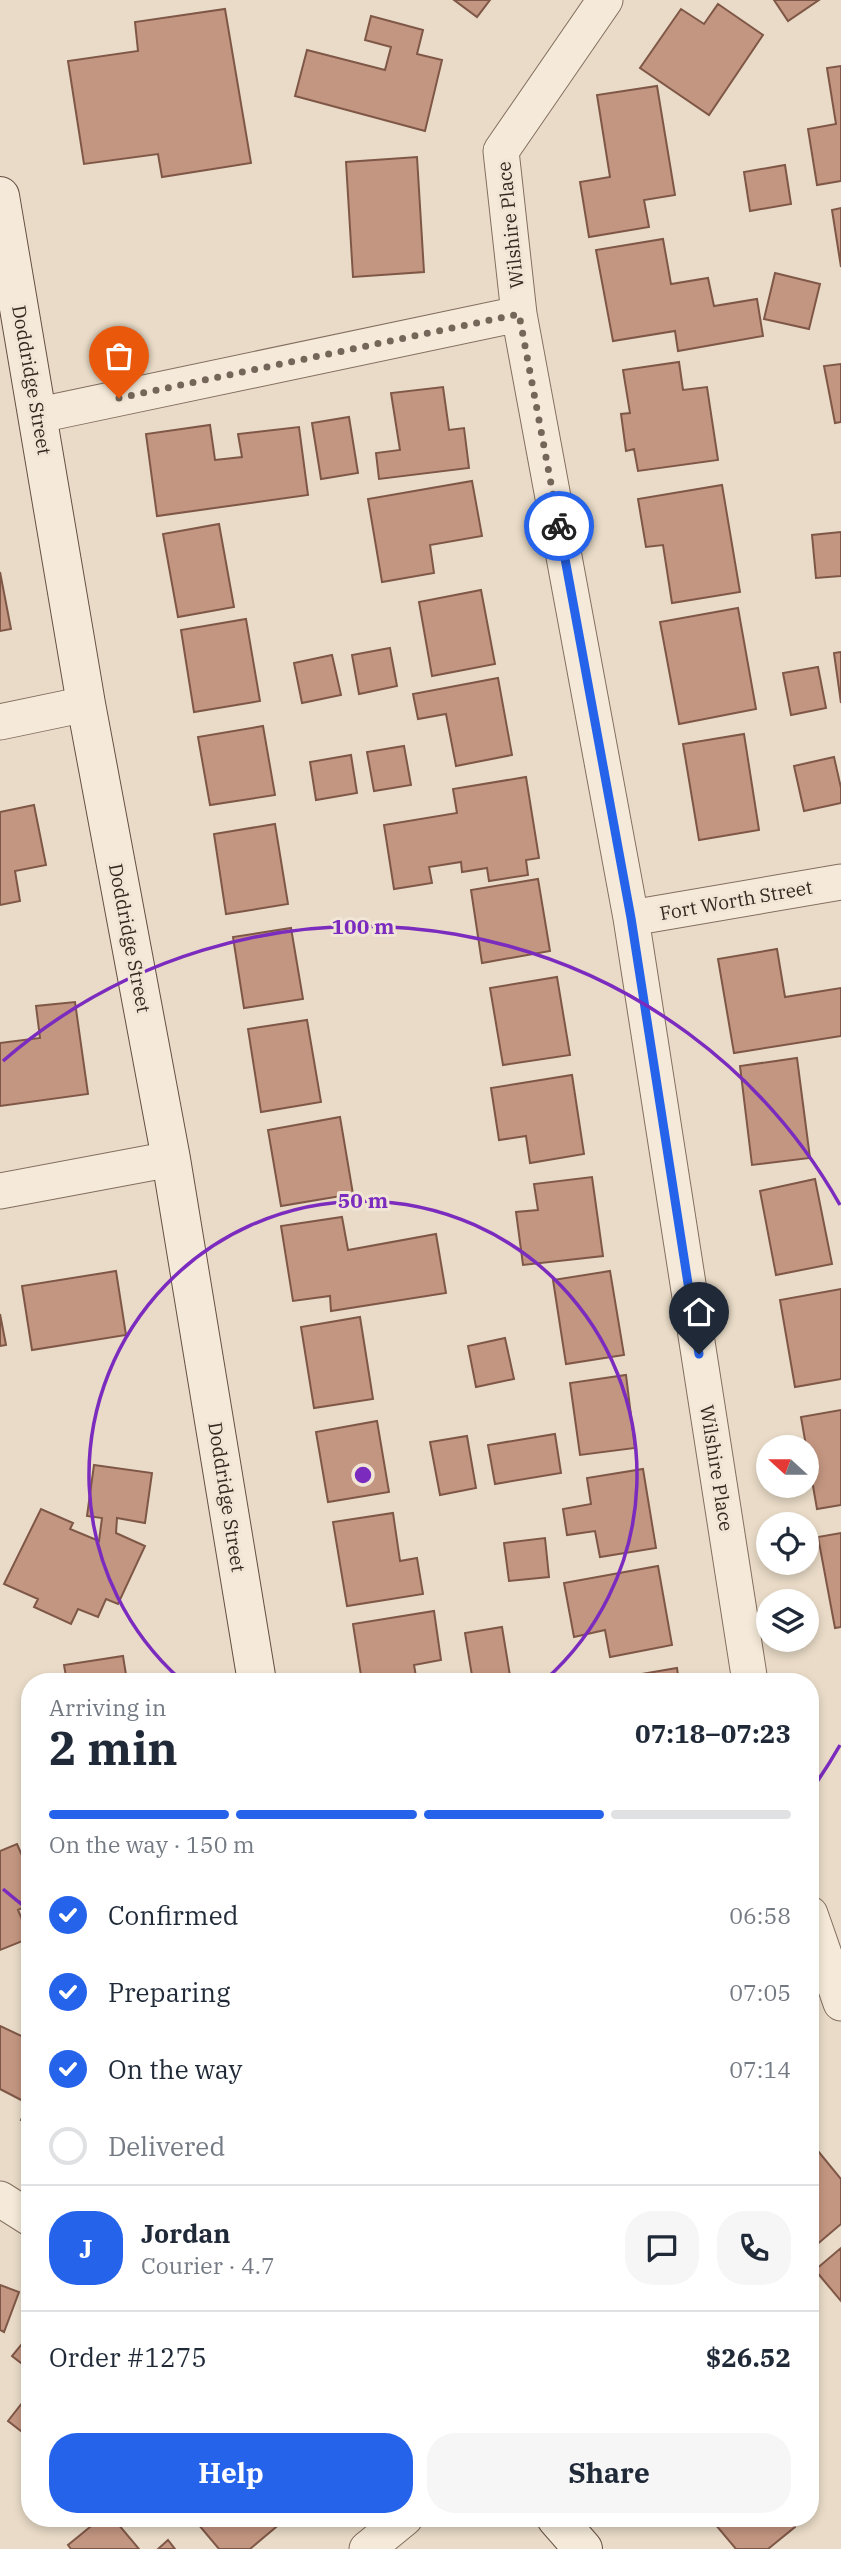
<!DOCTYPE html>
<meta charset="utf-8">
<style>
body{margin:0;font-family:"IBM Plex Serif",serif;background:#f6f6f7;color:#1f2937;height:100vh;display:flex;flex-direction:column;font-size:26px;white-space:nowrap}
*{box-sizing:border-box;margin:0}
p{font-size:23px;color:#747a83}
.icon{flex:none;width:38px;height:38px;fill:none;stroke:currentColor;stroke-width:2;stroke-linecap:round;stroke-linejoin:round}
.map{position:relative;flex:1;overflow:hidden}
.drawer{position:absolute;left:21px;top:1673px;width:798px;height:854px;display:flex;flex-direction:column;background:#fff;border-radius:28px;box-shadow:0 4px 10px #0003}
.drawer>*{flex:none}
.needle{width:46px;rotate:291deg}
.buttons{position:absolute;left:756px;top:1435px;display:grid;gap:14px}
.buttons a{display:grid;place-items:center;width:63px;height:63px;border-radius:50%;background:#fff;box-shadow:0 4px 10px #0003;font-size:35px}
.pin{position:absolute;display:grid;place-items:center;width:60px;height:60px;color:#fff;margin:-72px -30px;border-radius:50% 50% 50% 0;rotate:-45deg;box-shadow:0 0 7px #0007}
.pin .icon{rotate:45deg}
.courier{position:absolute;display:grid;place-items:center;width:70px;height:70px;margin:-35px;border:5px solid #2563eb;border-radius:50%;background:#fff;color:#222;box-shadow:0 2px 9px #0007}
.head em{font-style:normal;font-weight:700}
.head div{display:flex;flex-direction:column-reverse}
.head{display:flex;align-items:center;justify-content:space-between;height:119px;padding:0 28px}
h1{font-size:46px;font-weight:700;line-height:52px}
.bar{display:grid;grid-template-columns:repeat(4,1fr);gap:10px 7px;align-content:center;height:84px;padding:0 28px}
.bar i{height:9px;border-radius:5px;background:#e0e1e3}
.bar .active{background:#2563eb}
.bar p{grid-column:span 4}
.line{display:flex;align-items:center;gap:18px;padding:0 28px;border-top:2px solid #e0e1e3}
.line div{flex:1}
.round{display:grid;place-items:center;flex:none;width:74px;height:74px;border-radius:28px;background:#f6f6f7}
ol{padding:0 28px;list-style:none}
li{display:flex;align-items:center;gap:21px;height:77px}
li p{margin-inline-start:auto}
li .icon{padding:7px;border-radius:50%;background:#2563eb;color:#fff;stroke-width:4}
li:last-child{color:#747a83}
li i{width:38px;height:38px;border:4px solid #e0e1e3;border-radius:50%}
.cta{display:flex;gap:14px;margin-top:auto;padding:14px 28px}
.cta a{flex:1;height:80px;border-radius:28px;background:#2563eb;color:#fff;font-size:28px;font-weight:700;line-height:80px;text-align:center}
.cta a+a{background:#f6f6f7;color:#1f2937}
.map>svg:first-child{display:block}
.building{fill:#c39681;stroke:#7f5747;stroke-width:2}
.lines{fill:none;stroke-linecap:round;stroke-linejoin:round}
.street-casing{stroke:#836e5e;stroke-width:37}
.secondary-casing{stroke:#654f42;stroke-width:40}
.street{stroke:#f5ead9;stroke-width:35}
.secondary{stroke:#f5ead9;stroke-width:38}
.done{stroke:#74675a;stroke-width:7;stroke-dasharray:0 12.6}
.route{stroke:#2563eb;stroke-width:9}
.ring{fill:none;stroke:#7b2cbf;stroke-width:3.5}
.labels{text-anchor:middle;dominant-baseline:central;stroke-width:6;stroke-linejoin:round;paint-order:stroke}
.street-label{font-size:19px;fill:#352820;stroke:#f1e6d6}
.centre{fill:#7b2cbf;stroke:#f1e6d6;stroke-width:3.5}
.ring-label{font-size:21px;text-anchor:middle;font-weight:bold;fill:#7b2cbf;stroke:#f1e6d6;stroke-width:6;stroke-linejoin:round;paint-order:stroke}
</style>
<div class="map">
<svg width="841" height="2549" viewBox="0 0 841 2549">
<rect width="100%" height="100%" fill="#e9dbc7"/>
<path class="building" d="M 454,0 L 490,0 L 477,17 Z
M 774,0 L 819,0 L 788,21 Z
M 718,4 L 763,35 L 709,115 L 640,68 L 681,9 L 704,24 Z
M 225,9 L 251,163 L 162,177 L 158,154 L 84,164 L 68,61 L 138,51 L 135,22 Z
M 371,16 L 423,30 L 417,54 L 442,60 L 425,131 L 295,96 L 307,50 L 385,70 L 391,47 L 365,40 Z
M 841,66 L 841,181 L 817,185 L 808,129 L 836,124 L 827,68 Z
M 657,86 L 675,195 L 644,200 L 649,227 L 589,237 L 580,182 L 610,177 L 597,95 Z
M 417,157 L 424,272 L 353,277 L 346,162 Z
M 785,165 L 791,204 L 750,211 L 744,172 Z
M 841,208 L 841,267 L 832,210 Z
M 663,239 L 671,284 L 708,278 L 714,306 L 757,299 L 763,336 L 678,351 L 675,331 L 613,341 L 596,250 Z
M 775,273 L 820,284 L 809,329 L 764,319 Z
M 679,362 L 683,390 L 707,387 L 718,460 L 638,471 L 634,449 L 626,451 L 621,414 L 630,413 L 623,370 Z
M 841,364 L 841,422 L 835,423 L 824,366 Z
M 443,387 L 449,430 L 464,428 L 469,468 L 379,479 L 376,453 L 400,450 L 391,393 Z
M 349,417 L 358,473 L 321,479 L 312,423 Z
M 210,425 L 215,460 L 242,457 L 238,434 L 299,427 L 308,495 L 157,516 L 146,434 Z
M 472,481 L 482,536 L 430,545 L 434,573 L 382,582 L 368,499 Z
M 722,485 L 740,592 L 672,603 L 663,545 L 646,547 L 638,499 Z
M 219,524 L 234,607 L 178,617 L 163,534 Z
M 841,532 L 841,576 L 816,578 L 812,535 Z
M 0,572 L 11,629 L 0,631 Z
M 481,590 L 495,664 L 432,676 L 419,602 Z
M 738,608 L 756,709 L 679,724 L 660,622 Z
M 246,619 L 260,701 L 194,712 L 181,630 Z
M 390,648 L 397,686 L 359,694 L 352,655 Z
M 841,652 L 841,703 L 834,653 Z
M 332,655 L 341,695 L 302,703 L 294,663 Z
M 818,667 L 826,708 L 791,715 L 783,673 Z
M 498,678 L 512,755 L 456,766 L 446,714 L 418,719 L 413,694 Z
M 263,726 L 275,795 L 210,805 L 198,737 Z
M 744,734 L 759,830 L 699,840 L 683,744 Z
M 404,746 L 411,785 L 374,791 L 367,752 Z
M 351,755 L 357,793 L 316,800 L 310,762 Z
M 834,757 L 841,788 L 841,803 L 804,811 L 794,766 Z
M 526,777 L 539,858 L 526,860 L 528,875 L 489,881 L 487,868 L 462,872 L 461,862 L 429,867 L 432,883 L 394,889 L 384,825 L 457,813 L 453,789 Z
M 34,805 L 46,865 L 15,871 L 20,901 L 0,905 L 0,812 Z
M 275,824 L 288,904 L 226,914 L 214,834 Z
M 538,879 L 550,951 L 482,963 L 471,890 Z
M 291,928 L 303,999 L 244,1008 L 233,937 Z
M 777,949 L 785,997 L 841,988 L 841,1036 L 734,1053 L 718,959 Z
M 557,977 L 570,1055 L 503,1065 L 490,988 Z
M 75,1002 L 88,1094 L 0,1106 L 0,1043 L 40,1038 L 36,1006 Z
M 307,1020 L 321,1102 L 261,1112 L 248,1029 Z
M 797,1058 L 810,1158 L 752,1165 L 740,1066 Z
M 572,1075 L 584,1154 L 530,1163 L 526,1136 L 499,1140 L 491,1088 Z
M 340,1117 L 353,1194 L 281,1206 L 268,1130 Z
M 592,1177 L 603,1256 L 523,1265 L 516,1212 L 538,1210 L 534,1184 Z
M 815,1179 L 832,1264 L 776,1275 L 760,1191 Z
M 342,1217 L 348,1250 L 436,1234 L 446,1293 L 331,1311 L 330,1296 L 293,1301 L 281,1226 Z
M 116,1271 L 126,1335 L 32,1350 L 22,1286 Z
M 610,1271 L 624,1355 L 566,1364 L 553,1280 Z
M 841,1289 L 841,1379 L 795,1387 L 780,1300 Z
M 0,1314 L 6,1345 L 0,1346 Z
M 360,1317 L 373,1399 L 314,1408 L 301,1327 Z
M 505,1338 L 514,1379 L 476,1387 L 468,1346 Z
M 626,1375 L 635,1448 L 580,1455 L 570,1383 Z
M 841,1410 L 841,1505 L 817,1509 L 801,1417 Z
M 377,1421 L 389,1492 L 328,1502 L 316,1432 Z
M 555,1434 L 561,1473 L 495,1484 L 488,1445 Z
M 467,1436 L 476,1488 L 440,1495 L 430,1442 Z
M 94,1465 L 152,1473 L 145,1523 L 117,1518 L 116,1533 L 145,1546 L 118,1604 L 106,1599 L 98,1617 L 78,1609 L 71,1624 L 34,1607 L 38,1599 L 4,1584 L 41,1509 L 73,1523 L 70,1529 L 99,1541 L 102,1518 L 87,1516 Z
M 643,1469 L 656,1548 L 600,1557 L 595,1531 L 567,1535 L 563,1509 L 591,1504 L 587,1478 Z
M 393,1513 L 400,1561 L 417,1558 L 423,1594 L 347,1606 L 333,1522 Z
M 841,1533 L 841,1627 L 835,1628 L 818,1537 Z
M 545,1538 L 549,1577 L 509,1581 L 504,1543 Z
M 658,1566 L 672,1645 L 610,1657 L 605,1630 L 574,1637 L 564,1583 Z
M 434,1611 L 441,1660 L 414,1665 L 417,1682 L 362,1682 L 353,1624 Z
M 502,1627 L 511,1682 L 473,1682 L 465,1633 Z
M 123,1656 L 127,1681 L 156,1676 L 157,1682 L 67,1682 L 64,1665 Z
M 677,1668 L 679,1682 L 619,1682 L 618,1678 Z
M 17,1844 L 30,1874 L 30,1904 L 18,1910 L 30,1938 L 0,1950 L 0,1851 Z
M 0,2026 L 30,2040 L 30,2124 L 21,2120 L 29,2104 L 0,2089 Z
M 818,2151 L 841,2179 L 841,2224 L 814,2247 L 810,2243 L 810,2158 Z
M 841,2248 L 841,2301 L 815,2270 Z
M 0,2285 L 19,2292 L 4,2332 L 0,2330 Z
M 30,2334 L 30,2370 L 12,2356 Z
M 30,2393 L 30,2438 L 8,2421 Z
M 101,2518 L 113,2518 L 139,2549 L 71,2549 L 68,2545 Z
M 193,2518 L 279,2518 L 282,2522 L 250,2549 L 219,2549 Z
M 710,2518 L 788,2518 L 795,2527 L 768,2549 L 736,2549 Z
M 168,2540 L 175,2549 L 158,2549 Z"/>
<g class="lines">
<defs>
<path id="street" d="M 605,0 L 501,151 L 519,314 L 631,918 L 750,1682
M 39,415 L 519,314
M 0,722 L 86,704
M 631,918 L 841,882
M 0,1191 L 171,1159
M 810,1914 L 841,2003
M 0,2199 L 30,2218
M 367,2549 L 405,2518"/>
<path id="secondary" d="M 0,196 L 86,704 L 171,1159 L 257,1682
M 556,2518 L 583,2549"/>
</defs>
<use href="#street" class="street-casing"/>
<use href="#secondary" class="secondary-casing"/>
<use href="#street" class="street"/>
<use href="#secondary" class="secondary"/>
</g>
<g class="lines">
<path class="done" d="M 119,398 L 519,314 L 559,526"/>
<path class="route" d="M 559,526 L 631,918 L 699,1354"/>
</g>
<g class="ring">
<path d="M181 1680A274 274 0 1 1 545 1680"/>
<path d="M840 1745A548 548 0 0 1 812 1789M29 1910A548 548 0 0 1 3 1889M3 1061A548 548 0 0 1 840 1205"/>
</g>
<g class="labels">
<g class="street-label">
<text transform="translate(510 225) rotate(-96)">Wilshire Place</text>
<text transform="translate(32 380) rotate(80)">Doddridge Street</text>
<text transform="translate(736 900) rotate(-10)">Fort Worth Street</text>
<text transform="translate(130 938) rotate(79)">Doddridge Street</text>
<text transform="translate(717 1468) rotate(81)">Wilshire Place</text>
<text transform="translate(227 1497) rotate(81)">Doddridge Street</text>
</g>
</g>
<circle cx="363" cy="1475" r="10" class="centre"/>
<g class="ring-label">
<text x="363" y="934">100 m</text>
<text x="363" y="1208">50 m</text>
</g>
</svg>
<div class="buttons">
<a><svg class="needle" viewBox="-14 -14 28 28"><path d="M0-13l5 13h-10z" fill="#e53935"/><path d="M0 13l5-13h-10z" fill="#747a83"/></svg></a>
<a><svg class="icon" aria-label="locate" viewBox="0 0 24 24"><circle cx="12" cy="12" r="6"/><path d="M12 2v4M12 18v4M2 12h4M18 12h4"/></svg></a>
<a><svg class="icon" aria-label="layers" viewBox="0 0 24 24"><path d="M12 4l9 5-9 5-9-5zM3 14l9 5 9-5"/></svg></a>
</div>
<div class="pin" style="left:119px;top:398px;background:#ea580c"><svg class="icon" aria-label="bag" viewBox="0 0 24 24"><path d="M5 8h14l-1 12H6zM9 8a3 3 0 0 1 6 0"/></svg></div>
<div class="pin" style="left:699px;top:1354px;background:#1f2937"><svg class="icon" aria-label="home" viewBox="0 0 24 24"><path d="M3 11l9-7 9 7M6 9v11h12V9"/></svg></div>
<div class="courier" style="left:559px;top:526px"><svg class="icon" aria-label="bike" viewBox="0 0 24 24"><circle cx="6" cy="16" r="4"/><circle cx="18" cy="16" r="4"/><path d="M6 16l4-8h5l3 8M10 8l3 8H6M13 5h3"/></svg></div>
<section class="drawer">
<div class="head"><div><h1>2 min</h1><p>Arriving in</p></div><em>07:18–07:23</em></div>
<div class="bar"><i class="active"></i><i class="active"></i><i class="active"></i><i></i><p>On the way · 150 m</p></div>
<ol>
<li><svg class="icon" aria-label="check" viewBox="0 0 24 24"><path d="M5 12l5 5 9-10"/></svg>Confirmed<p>06:58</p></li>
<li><svg class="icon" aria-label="check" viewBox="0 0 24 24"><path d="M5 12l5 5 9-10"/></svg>Preparing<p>07:05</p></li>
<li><svg class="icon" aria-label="check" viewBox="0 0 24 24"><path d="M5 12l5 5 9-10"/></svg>On the way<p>07:14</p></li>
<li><i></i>Delivered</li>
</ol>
<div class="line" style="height:126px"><b class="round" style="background:#2563eb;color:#fff">J</b><div><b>Jordan</b><p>Courier · 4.7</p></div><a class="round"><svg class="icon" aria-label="chat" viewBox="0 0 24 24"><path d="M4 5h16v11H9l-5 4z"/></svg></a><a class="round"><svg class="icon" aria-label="phone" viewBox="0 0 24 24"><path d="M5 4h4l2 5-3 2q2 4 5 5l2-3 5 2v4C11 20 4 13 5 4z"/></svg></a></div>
<div class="line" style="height:91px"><div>Order #1275</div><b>$26.52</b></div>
<div class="cta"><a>Help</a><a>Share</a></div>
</section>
</div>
